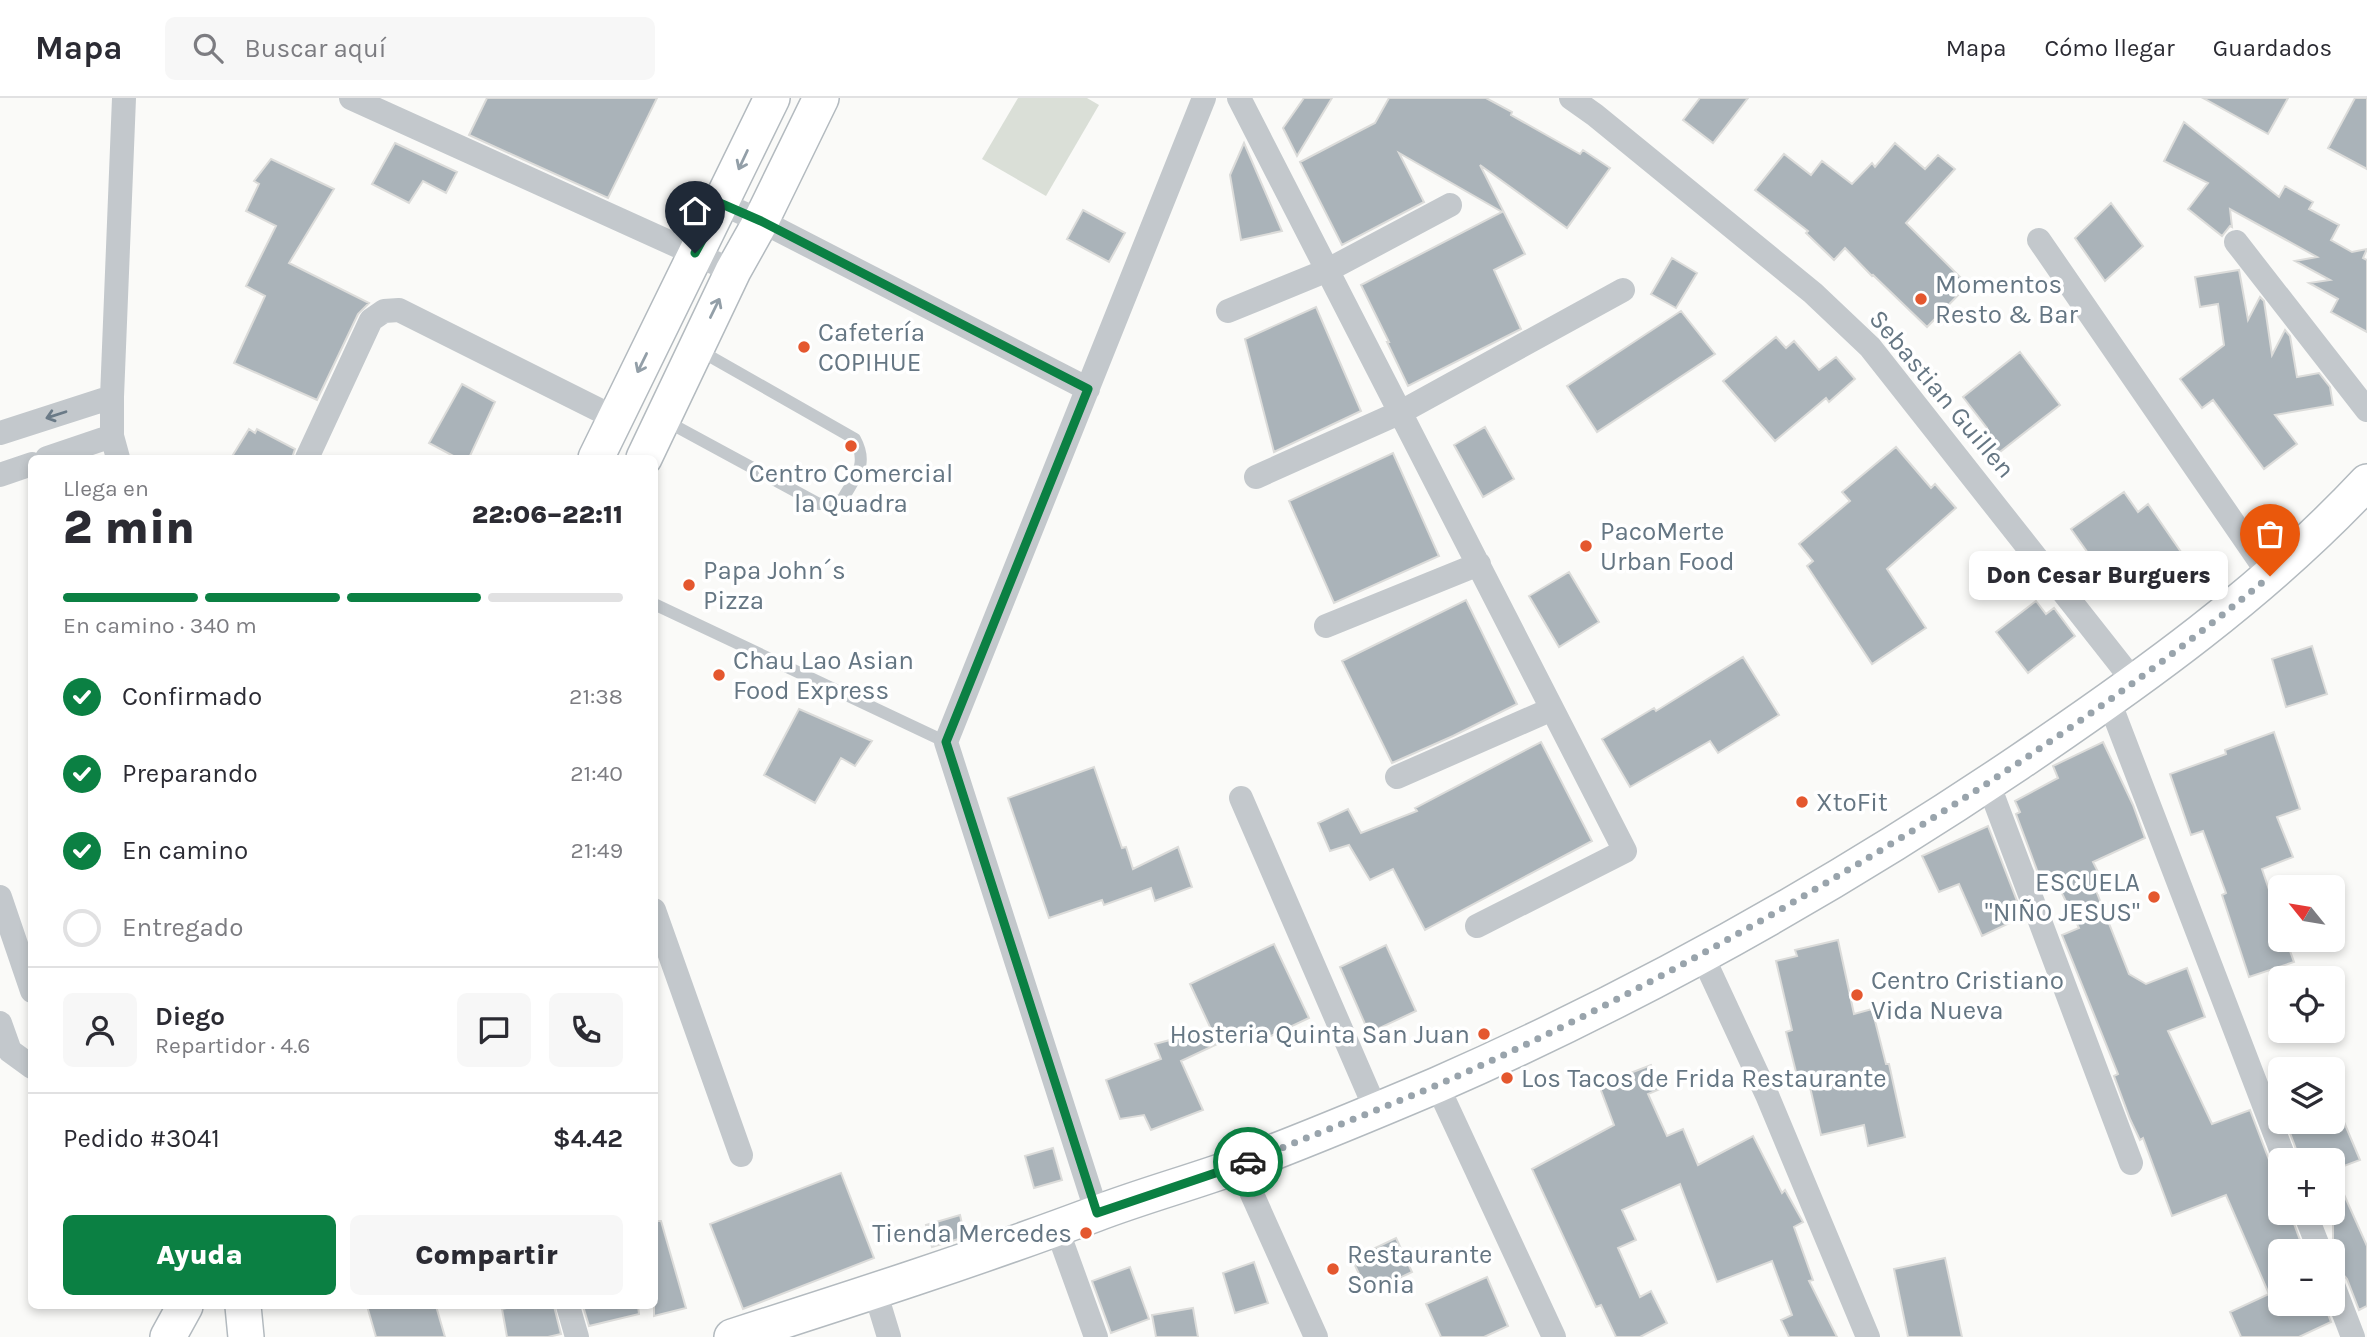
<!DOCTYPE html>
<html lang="es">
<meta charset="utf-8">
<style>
body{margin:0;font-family:Karla,sans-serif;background:#f7f7f7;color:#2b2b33;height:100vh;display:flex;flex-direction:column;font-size:26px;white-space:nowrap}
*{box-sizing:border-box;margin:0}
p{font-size:23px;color:#7c7c81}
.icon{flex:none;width:38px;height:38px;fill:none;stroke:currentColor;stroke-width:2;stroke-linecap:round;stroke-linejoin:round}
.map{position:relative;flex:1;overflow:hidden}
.sheet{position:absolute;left:28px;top:357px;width:630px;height:854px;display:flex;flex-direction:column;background:#fff;border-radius:10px;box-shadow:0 4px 10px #0003}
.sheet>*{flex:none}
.needle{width:46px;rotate:300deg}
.fabs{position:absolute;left:2268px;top:777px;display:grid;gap:14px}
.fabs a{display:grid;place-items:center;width:77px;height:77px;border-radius:10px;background:#fff;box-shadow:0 4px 10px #0003;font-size:35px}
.pin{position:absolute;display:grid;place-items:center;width:60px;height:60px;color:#fff;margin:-72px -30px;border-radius:50% 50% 50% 0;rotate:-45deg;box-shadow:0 0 7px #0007}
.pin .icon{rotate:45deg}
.courier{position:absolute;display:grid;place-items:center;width:70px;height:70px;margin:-35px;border:5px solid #0b8043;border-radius:50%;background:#fff;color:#222;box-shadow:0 2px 9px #0007}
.bubble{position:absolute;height:49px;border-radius:10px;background:#fff;box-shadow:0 4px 10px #0003;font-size:23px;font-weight:800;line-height:49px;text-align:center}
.head em{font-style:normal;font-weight:800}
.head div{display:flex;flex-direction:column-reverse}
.head{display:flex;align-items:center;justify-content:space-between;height:119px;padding:0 35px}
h1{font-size:46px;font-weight:800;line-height:52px}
.bar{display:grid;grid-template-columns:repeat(4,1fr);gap:10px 7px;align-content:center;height:84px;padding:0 35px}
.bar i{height:9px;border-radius:5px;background:#e1e1e2}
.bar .on{background:#0b8043}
.bar p{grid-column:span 4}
.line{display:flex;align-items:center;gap:18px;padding:0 35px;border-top:2px solid #e1e1e2}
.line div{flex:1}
.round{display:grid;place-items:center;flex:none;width:74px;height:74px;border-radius:10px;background:#f7f7f7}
ol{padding:0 35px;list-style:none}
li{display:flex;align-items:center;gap:21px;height:77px}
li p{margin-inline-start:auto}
li .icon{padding:7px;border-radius:50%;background:#0b8043;color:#fff;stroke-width:4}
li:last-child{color:#7c7c81}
li i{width:38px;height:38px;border:4px solid #e1e1e2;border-radius:50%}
.cta{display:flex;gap:14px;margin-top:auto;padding:14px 35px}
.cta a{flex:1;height:80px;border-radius:10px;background:#0b8043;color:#fff;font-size:28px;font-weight:800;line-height:80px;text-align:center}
.cta a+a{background:#f7f7f7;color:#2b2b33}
header{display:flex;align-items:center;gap:42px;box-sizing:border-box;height:98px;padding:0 35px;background:#fff;border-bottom:2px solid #e1e1e2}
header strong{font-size:33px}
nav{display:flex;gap:38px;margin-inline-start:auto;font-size:24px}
.search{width:490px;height:63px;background:#f7f7f7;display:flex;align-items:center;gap:18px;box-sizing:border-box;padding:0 24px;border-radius:10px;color:#7c7c81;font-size:26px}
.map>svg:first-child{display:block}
.green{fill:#dadfd7}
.building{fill:#aab3b9;stroke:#dcdcda;stroke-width:2}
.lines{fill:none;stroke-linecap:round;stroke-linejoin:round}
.secondary-casing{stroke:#b3babf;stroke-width:38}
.lane{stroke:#c3c8cc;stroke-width:12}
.street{stroke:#c3c8cc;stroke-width:24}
.secondary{stroke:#fff;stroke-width:35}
.oneway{stroke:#939fa8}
.oneway2{stroke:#6a7a87}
.done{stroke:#99a4ac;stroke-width:7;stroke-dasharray:0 12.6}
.route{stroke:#0b8043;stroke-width:9}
.poi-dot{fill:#e4572e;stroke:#fff;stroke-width:2.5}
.labels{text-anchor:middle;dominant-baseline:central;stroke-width:7;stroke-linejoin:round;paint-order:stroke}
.poi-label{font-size:26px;fill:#657683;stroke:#fff;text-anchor:start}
.street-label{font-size:26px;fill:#657683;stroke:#fff}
</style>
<header>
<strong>Mapa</strong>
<div class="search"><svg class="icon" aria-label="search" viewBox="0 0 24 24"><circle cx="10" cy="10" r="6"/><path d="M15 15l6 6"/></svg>Buscar aquí</div>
<nav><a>Mapa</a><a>Cómo llegar</a><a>Guardados</a></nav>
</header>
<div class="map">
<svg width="2367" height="1239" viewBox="0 0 2367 1239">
<rect width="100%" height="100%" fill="#fafaf8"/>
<path class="green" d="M 1018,0 L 1087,0 L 1099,7 L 1046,98 L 982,61 Z"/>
<path class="building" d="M 487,0 L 657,0 L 608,100 L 469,37 Z
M 1304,0 L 1332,0 L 1297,58 L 1283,30 Z
M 1389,0 L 1486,0 L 1512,14 L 1511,17 L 1580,56 L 1583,52 L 1610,70 L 1567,130 L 1480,67 L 1525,156 L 1494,172 L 1521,231 L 1408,288 L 1387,244 L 1389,244 L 1361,187 L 1502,114 L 1399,55 L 1424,104 L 1342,147 L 1300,64 L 1375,25 Z
M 1700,0 L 1748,0 L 1713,45 L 1683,22 Z
M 2203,0 L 2288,0 L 2268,36 Z
M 2355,0 L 2367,0 L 2367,71 L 2328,50 Z
M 2184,24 L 2279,99 L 2285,88 L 2313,104 L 2309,111 L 2339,127 L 2331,142 L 2352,154 L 2367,151 L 2363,160 L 2367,162 L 2367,234 L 2331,214 L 2338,201 L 2309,185 L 2330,182 L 2295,163 L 2317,159 L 2230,111 L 2232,129 L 2230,128 L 2222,138 L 2188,111 L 2208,85 L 2164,63 Z
M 395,45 L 457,74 L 446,95 L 423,83 L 409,105 L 372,86 Z
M 1244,45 L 1282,133 L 1241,142 L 1230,77 Z
M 1895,45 L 1925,71 L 1938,57 L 1955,71 L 1906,125 L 1968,187 L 1927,229 L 1873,177 L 1872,178 L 1845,150 L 1834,162 L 1806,135 L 1808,133 L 1755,92 L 1784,56 L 1811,77 L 1822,63 L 1852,86 L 1872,65 L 1875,69 Z
M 271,61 L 334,91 L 289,165 L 369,205 L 358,216 L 317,302 L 234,265 L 265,198 L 246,188 L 276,128 L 246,113 L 259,86 L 254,83 Z
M 2111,105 L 2143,148 L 2105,183 L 2075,140 Z
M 1083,112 L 1125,135 L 1109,164 L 1067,141 Z
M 1672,160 L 1697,175 L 1676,210 L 1651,196 Z
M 2239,172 L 2248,222 L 2260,199 L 2264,203 L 2272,257 L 2285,232 L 2290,238 L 2297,279 L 2319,275 L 2330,289 L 2333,307 L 2275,317 L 2297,346 L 2264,371 L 2213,302 L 2202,310 L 2180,281 L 2224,247 L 2218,206 L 2200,209 L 2195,179 Z
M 1316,209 L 1361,313 L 1274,354 L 1245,241 Z
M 1681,213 L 1715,256 L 1597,334 L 1567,288 Z
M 1776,239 L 1786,250 L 1794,243 L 1819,272 L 1836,259 L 1855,281 L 1829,304 L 1826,300 L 1775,343 L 1723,283 Z
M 2020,254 L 2060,307 L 1996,357 L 1979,336 L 1987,330 L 1963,299 Z
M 462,286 L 495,304 L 469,360 L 457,360 L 429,345 Z
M 1485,329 L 1514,381 L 1483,399 L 1454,347 Z
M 249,331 L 255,335 L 257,331 L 295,351 L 292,360 L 231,360 Z
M 1896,349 L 1931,390 L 1935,386 L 1956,410 L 1887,471 L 1926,530 L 1872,566 L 1807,468 L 1813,463 L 1799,446 L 1850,403 L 1842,394 Z
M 1393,355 L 1439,458 L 1334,505 L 1289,403 Z
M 2124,394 L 2138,414 L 2148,406 L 2190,467 L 2146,497 L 2135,482 L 2117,496 L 2071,431 Z
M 1569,474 L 1599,524 L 1559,549 L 1529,498 Z
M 1466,502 L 1517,606 L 1453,638 L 1392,665 L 1342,563 Z
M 2036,503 L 2046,516 L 2054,510 L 2075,538 L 2028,575 L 1996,534 Z
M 2312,548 L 2327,596 L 2286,609 L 2272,561 Z
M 1743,559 L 1779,617 L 1718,655 L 1710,643 L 1630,689 L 1602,641 L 1654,610 L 1656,613 Z
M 799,611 L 872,643 L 855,668 L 841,660 L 815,705 L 764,677 Z
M 2274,634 L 2300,711 L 2277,719 L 2293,759 L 2262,771 L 2280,824 L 2280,842 L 2286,842 L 2294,864 L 2249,879 L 2222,797 L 2226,795 L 2203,733 L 2191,737 L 2170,676 L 2226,656 L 2225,652 Z
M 1541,644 L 1592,743 L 1425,832 L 1393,771 L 1370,782 L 1349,747 L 1330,753 L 1318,725 L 1348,711 L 1361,735 L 1417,713 L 1415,710 Z
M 2103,644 L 2133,707 L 2145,740 L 2093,764 L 2104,786 L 2095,790 L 2129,876 L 2146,886 L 2187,870 L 2205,919 L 2168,933 L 2212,1026 L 2250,1012 L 2271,1067 L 2280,1076 L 2280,1115 L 2290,1115 L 2304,1153 L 2280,1153 L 2280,1206 L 2324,1206 L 2331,1224 L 2299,1239 L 2241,1239 L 2230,1214 L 2269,1196 L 2226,1097 L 2172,1118 L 2143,1040 L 2140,1042 L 2130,1021 L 2114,978 L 2118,976 L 2062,837 L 2079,830 L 2057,785 L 2044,791 L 2016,716 L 2020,714 L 2015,703 L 2058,680 L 2053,668 Z
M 1094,669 L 1122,750 L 1126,749 L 1133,771 L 1178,749 L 1192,789 L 1155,803 L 1151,790 L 1104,807 L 1102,802 L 1049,820 L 1008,700 Z
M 1988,728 L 2017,803 L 2011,806 L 2018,821 L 1982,838 L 1959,786 L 1939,794 L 1922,758 Z
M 1838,842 L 1854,916 L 1872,911 L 1886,966 L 1889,966 L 1905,1039 L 1868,1048 L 1864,1027 L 1821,1037 L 1807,976 L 1797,978 L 1786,934 L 1792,932 L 1776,863 L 1797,858 L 1795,852 Z
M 1274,846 L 1309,920 L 1256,945 L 1249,931 L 1181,963 L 1203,1012 L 1151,1032 L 1144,1017 L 1120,1021 L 1106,982 L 1161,961 L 1155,946 L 1211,931 L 1190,886 Z
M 1386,847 L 1416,913 L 1369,935 L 1340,869 Z
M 1651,967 L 1660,991 L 1648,996 L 1667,1038 L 1683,1031 L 1698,1067 L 1753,1038 L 1782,1095 L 1785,1092 L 1803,1124 L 1794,1129 L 1813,1182 L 1809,1183 L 1837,1239 L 1789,1239 L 1781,1222 L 1792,1217 L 1772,1163 L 1717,1184 L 1680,1086 L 1622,1112 L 1636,1142 L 1618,1150 L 1640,1199 L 1651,1193 L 1667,1225 L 1640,1239 L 1616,1239 L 1601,1207 L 1596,1209 L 1532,1071 L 1614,1027 L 1599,987 Z
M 2333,998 L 2360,1062 L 2333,1072 L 2367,1148 L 2367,1208 L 2359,1212 L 2347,1181 L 2342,1175 L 2333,1172 L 2335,1155 L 2333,1145 L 2333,1062 L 2300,1062 L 2286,1024 L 2333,1024 Z
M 1053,1050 L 1062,1082 L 1034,1090 L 1025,1058 Z
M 841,1075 L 874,1160 L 743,1211 L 710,1126 Z
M 960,1117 L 965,1139 L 932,1149 L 926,1127 Z
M 654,1123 L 661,1123 L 686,1210 L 654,1218 Z
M 1396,1140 L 1412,1174 L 1368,1195 L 1352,1161 Z
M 1945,1160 L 1962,1239 L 1908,1239 L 1894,1171 Z
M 1254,1164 L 1268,1205 L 1235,1215 L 1223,1175 Z
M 1130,1169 L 1149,1221 L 1111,1235 L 1092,1183 Z
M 1487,1179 L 1508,1228 L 1484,1239 L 1441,1239 L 1426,1206 Z
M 367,1208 L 436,1208 L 445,1239 L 376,1239 Z
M 516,1208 L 554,1208 L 561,1236 L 548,1239 L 507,1239 L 502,1211 Z
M 583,1208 L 638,1208 L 639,1216 L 589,1228 Z
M 1193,1210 L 1198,1239 L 1156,1239 L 1152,1217 Z"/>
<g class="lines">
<defs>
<path id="secondary" d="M 596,360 L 772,0
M 644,360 L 733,173 L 761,123 L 821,0
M 243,1208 L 246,1239
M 168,1239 L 185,1208
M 732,1239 C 854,1200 975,1161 1095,1116 C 1142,1098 1190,1085 1237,1068 C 1304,1043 1371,1015 1437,987 C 1640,898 1834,789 2018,665 C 2142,581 2264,494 2367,384"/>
</defs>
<use href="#secondary" class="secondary-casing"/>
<path class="lane" d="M 666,323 L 819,406 L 842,402 C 855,379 869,367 855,341 L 697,251
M 654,506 L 946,644"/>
<path class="street" d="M 351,0 L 733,173
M 1239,0 L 1625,753 L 1477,828
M 1571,0 L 1595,17 L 1813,195 L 1870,249 L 2135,585
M 722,106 L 761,123 L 1088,291
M 2039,142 L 2270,478
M 2236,144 L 2367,312
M 1228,213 L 1328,172 L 1450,107
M 0,335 L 112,299
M 47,360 L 112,338
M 118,360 L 112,338 L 112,299 L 124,0
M 307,360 L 371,222 L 384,213 L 399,212 L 615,320
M 0,377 L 32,366
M 1256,379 L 1401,314 L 1623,192
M 1326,528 L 1479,466
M 2109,603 L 2285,1062
M 1397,679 L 1552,611
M 1988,685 L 2131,1065
M 1241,700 L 1376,1012
M 0,799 L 32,893
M 654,812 L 741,1057
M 1702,857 L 1767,997 L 1868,1239
M 0,925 L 10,953 L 32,969
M 1437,987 L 1554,1239
M 1239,1067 L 1316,1239
M 1097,1115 L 946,644 L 1204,0
M 2305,1115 L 2320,1153
M 1057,1131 L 1096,1239
M 2333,1187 L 2353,1239
M 875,1193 L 889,1239
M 568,1208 L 577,1239"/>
<use href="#secondary" class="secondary"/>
</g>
<defs><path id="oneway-shaft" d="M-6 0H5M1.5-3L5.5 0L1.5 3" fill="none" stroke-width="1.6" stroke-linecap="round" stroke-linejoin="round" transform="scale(1.75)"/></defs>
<g class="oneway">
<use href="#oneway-shaft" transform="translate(743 62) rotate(115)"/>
<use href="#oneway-shaft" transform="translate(715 210) rotate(-64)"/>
<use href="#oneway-shaft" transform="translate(642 265) rotate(116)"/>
</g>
<use class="oneway2" href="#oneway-shaft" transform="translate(56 317) rotate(162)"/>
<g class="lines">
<path class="done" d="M 1248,1064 C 1310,1038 1373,1014 1435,988 C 1575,927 1710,854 1841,776 C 1991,687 2136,590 2270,478"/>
<path class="route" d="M 695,155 L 722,106 L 761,123 L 1088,291 L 946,644 L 1097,1115 L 1248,1064"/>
</g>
<g class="poi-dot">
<circle cx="1921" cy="201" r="7"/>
<circle cx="804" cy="249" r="7"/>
<circle cx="851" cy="348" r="7"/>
<circle cx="1586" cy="448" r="7"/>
<circle cx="689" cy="487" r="7"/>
<circle cx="719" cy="577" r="7"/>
<circle cx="1802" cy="704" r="7"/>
<circle cx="2154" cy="799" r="7"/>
<circle cx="1857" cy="897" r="7"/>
<circle cx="1484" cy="936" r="7"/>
<circle cx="1507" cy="980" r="7"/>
<circle cx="1086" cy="1135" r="7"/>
<circle cx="1333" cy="1171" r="7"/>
</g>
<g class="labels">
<g class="poi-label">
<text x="1935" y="186">Momentos<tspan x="1935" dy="30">Resto &amp; Bar</tspan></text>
<text x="818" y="234">Cafetería<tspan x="818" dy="30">COPIHUE</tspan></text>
<text x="851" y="375" text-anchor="middle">Centro Comercial<tspan x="851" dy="30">la Quadra</tspan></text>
<text x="1600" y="433">PacoMerte<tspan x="1600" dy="30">Urban Food</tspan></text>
<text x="703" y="472">Papa John´s<tspan x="703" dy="30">Pizza</tspan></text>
<text x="733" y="562">Chau Lao Asian<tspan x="733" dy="30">Food Express</tspan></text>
<text x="1816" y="704">XtoFit</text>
<text x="2140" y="784" text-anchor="end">ESCUELA<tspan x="2140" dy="30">"NIÑO JESUS"</tspan></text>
<text x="1871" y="882">Centro Cristiano<tspan x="1871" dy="30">Vida Nueva</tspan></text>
<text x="1470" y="936" text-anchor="end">Hosteria Quinta San Juan</text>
<text x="1521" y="980">Los Tacos de Frida Restaurante</text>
<text x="1072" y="1135" text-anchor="end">Tienda Mercedes</text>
<text x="1347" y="1156">Restaurante<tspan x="1347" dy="30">Sonia</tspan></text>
</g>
<g class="street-label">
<text transform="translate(1942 296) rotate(50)">Sebastian Guillen</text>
</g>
</g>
</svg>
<div class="fabs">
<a><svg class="needle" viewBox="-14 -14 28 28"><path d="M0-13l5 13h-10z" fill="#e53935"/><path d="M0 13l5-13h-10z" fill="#7c7c81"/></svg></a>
<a><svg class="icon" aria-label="locate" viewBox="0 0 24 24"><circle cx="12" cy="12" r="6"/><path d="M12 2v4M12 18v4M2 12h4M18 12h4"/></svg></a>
<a><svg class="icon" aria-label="layers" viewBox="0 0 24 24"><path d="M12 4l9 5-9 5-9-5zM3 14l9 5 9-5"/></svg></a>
<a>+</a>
<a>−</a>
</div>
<div class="pin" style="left:2270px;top:478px;background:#ea580c"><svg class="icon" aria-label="bag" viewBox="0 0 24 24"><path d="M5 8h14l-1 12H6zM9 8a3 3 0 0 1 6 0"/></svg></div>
<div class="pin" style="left:695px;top:155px;background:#1f2937"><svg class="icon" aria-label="home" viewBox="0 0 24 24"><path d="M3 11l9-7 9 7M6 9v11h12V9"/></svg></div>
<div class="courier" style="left:1248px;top:1064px"><svg class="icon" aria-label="car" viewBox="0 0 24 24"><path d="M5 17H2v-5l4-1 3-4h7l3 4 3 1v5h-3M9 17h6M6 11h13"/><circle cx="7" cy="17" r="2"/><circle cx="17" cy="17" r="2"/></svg></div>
<div class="bubble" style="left:1969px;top:453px;width:259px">Don Cesar Burguers</div>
<section class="sheet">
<div class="head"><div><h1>2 min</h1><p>Llega en</p></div><em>22:06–22:11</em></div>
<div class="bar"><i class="on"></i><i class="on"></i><i class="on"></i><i></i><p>En camino · 340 m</p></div>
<ol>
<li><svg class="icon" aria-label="check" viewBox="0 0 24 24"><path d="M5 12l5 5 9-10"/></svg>Confirmado<p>21:38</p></li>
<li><svg class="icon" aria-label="check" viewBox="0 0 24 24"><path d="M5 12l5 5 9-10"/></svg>Preparando<p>21:40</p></li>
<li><svg class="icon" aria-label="check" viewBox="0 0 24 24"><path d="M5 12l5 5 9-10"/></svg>En camino<p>21:49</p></li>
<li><i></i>Entregado</li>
</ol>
<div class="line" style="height:126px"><a class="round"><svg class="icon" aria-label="person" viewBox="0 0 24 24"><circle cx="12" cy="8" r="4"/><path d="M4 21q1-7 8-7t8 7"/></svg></a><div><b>Diego</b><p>Repartidor · 4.6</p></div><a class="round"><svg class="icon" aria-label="chat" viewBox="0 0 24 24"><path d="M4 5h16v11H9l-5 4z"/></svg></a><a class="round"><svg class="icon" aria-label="phone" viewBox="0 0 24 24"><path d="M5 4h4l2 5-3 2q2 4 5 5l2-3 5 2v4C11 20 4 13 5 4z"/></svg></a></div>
<div class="line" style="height:91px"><div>Pedido #3041</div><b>$4.42</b></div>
<div class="cta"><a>Ayuda</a><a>Compartir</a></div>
</section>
</div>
